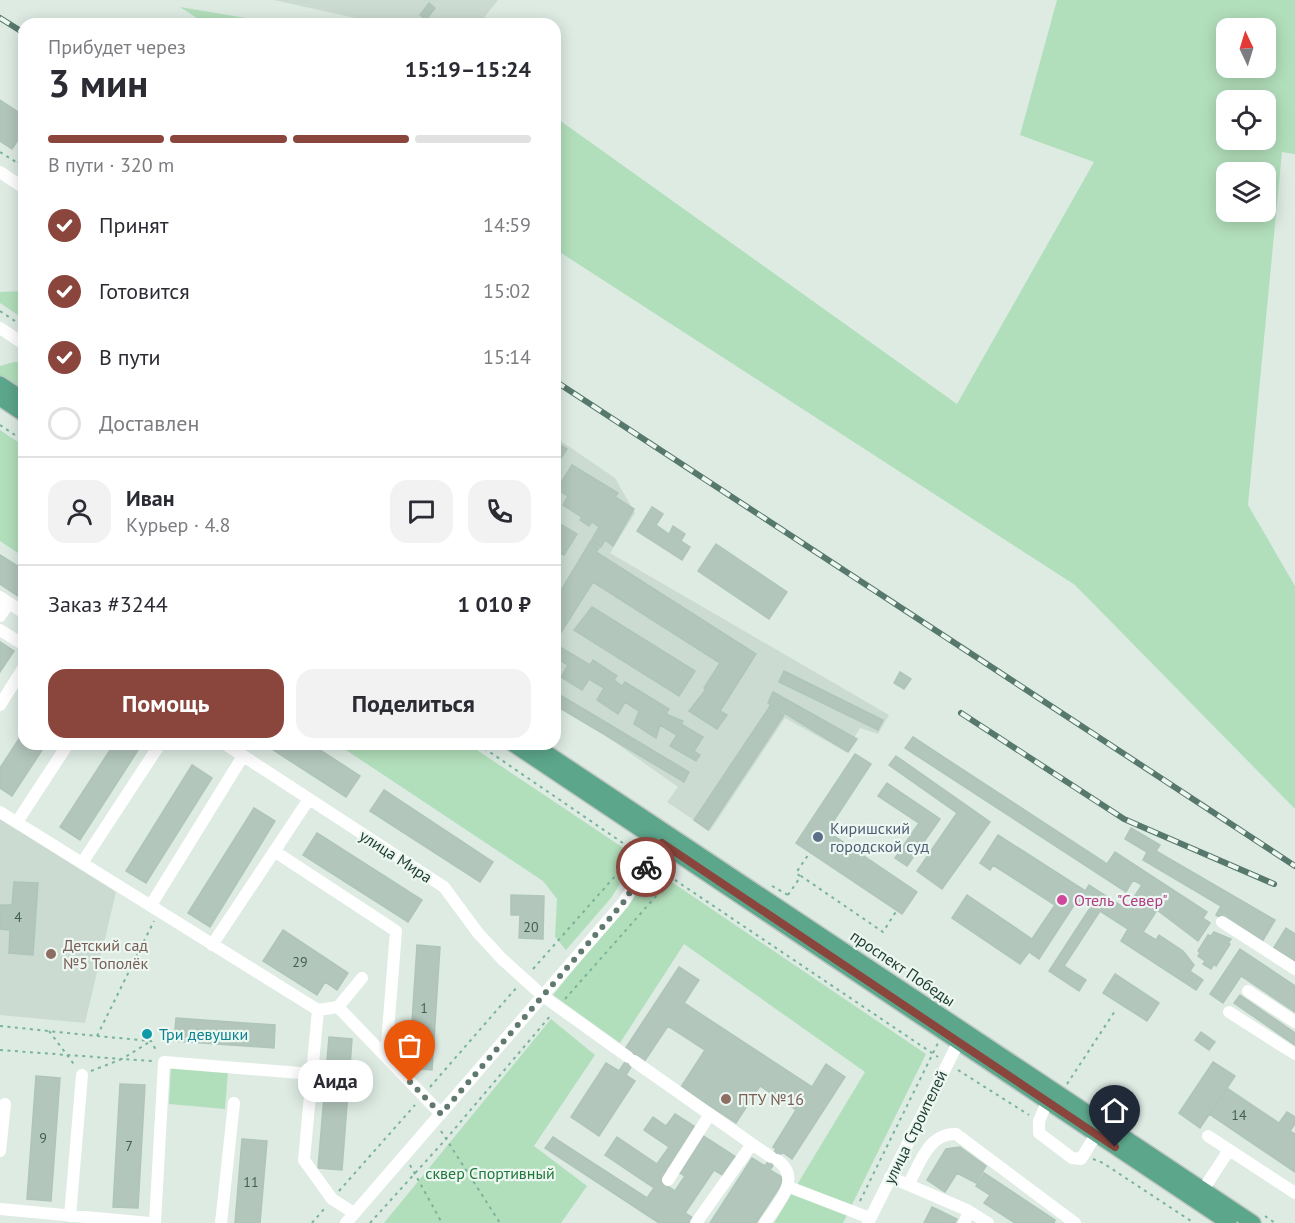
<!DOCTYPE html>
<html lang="ru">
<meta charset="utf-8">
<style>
body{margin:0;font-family:"PT Sans",sans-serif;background:#f2f2f3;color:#2b2b33;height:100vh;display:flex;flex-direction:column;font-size:22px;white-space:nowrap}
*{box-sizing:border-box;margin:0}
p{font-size:20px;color:#7c7c81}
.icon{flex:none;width:33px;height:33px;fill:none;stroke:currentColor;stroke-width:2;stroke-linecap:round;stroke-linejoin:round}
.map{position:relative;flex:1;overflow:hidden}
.sheet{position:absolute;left:18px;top:18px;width:543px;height:732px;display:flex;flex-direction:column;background:#fff;border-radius:18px;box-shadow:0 3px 15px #0003}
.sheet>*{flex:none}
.needle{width:39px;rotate:356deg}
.buttons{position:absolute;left:1216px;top:18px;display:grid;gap:12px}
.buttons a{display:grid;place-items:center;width:60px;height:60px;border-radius:12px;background:#fff;box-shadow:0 3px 15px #0003;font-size:30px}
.pin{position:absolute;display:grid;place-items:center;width:51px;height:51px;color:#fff;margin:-62px -26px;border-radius:50% 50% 50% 0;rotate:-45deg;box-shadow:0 0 6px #0007}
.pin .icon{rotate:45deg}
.courier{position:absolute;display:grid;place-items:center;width:60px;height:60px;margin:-30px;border:4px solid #8a453c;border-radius:50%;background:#fff;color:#222;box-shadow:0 2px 8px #0007}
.bubble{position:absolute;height:42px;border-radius:18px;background:#fff;box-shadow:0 3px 15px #0003;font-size:20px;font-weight:700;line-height:42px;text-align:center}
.head em{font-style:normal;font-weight:700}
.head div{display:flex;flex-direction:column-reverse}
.head{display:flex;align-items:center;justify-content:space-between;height:102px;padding:0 30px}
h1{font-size:39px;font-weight:700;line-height:45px}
.bar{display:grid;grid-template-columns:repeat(4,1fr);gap:9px 6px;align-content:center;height:72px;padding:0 30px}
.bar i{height:8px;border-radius:4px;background:#e1e1e2}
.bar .on{background:#8a453c}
.bar p{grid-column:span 4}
.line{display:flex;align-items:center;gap:15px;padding:0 30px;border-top:2px solid #e1e1e2}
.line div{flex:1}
.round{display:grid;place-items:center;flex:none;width:63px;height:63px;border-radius:18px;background:#f2f2f3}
ol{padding:0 30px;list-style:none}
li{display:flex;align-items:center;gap:18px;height:66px}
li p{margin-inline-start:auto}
li .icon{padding:6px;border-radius:50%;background:#8a453c;color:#fff;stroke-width:4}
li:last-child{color:#7c7c81}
li i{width:33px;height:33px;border:3px solid #e1e1e2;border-radius:50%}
.button{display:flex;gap:12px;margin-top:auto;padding:12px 30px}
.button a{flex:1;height:69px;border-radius:18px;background:#8a453c;color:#fff;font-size:24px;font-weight:700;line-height:69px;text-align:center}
.button a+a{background:#f2f2f3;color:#2b2b33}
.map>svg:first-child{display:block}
.built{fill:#cbdbd2}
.green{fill:#b2dfbb;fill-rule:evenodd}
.building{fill:#b2c6bc;stroke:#afc5ba;stroke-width:1.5}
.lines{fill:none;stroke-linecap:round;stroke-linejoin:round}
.major-casing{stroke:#c0c8c5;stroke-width:18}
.path{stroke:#79b39c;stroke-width:2;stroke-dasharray:3 4.5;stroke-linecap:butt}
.minor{stroke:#fff;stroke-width:12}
.major{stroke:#5ca68c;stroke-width:15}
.rail-casing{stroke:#57786c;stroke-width:6}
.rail{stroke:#edf7f1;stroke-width:4;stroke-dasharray:11;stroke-linecap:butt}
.done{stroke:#60796f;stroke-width:6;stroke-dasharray:0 10.8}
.route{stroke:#8a453c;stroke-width:8}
.service-dot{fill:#5c6f8a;stroke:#edf7f1;stroke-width:2}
.hotel-dot{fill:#d1479c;stroke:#edf7f1;stroke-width:2}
.education-dot{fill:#8d6e63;stroke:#edf7f1;stroke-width:2}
.culture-dot{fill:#0f9aa8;stroke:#edf7f1;stroke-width:2}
.labels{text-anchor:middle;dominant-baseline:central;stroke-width:4.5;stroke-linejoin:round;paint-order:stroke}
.number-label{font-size:14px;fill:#425e54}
.service-label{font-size:16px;fill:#4e5e75;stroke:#edf7f1;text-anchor:start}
.street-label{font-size:16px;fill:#1d3c31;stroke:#edf7f1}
.hotel-label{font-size:16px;fill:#b23c85;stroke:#edf7f1;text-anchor:start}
.education-label{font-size:16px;fill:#785e54;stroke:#edf7f1;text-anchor:start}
.culture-label{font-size:16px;fill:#0d838f;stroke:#edf7f1;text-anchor:start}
.park-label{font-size:16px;fill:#22773c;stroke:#edf7f1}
</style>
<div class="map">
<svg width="1295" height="1223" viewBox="0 0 1295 1223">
<rect width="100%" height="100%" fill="#ddebe3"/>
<path class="built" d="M 274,0 L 498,0 L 479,24 L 382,24 Z
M 555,437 L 615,478 L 635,513 L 610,553 L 889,715 L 878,734 L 860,728 L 846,752 L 785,718 L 710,831 L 667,802 L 678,787 L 555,700 Z
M 0,819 L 116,892 L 85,1023 L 0,1015 Z"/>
<path class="green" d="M 1057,0 L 1295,0 L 1295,154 L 1282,152 L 1248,505 L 1295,586 L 1295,809 L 1075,585 L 555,249 L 555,117 L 957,404 L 1094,162 L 1020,135 ZM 1227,28 L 1266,28 L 1266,68 L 1227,68 ZM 1227,100 L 1266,100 L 1266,140 L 1227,140 ZM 1227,172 L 1266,172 L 1266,212 L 1227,212 Z
M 180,7 L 281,24 L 206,24 Z
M 24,291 L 24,319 L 0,303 L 0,292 Z
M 14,362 L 24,362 L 24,395 L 0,379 L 0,366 Z
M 0,430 L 24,446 L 24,557 L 0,541 Z
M 337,744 L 468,744 L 637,857 L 611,898 L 566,950 L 555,937 L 557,899 L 543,881 Z
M 654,870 L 926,1054 L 843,1223 L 774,1223 L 865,1072 L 684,944 L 620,1043 L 553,995 Z
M 551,1019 L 595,1055 L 534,1146 L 587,1186 L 561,1223 L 384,1223 Z
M 171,1067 L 228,1071 L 225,1109 L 169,1104 Z"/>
<path class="building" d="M 429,3 L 435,8 L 426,20 L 420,15 Z
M 0,100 L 24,116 L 24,131 L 12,149 L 0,141 Z
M 555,442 L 567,449 L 559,461 L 555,459 Z
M 572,465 L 618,493 L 615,497 L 634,509 L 613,546 L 605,540 L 601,547 L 591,541 L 599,527 L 592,522 L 589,526 L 580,520 L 582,517 L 563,505 L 568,496 L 557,489 Z
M 652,507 L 663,514 L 656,525 L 669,534 L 673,526 L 685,534 L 681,541 L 690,547 L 682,560 L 637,531 Z
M 555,521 L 577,534 L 564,555 L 555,550 Z
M 590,542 L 599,548 L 596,552 L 756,654 L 720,711 L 727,715 L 717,729 L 689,711 L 706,689 L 704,688 L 720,663 L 593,582 L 555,642 L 555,591 L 559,594 Z
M 716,544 L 787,592 L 769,619 L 698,571 Z
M 0,555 L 24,570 L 24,600 L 0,584 Z
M 592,607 L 695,671 L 679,696 L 574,630 Z
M 0,642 L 14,651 L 0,672 Z
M 555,644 L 590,665 L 593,660 L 617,676 L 614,680 L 622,686 L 625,682 L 669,709 L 666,714 L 683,721 L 681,724 L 703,737 L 694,751 L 700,755 L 696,761 L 670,746 L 677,735 L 660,725 L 656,738 L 634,724 L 639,711 L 625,702 L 618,714 L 597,700 L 604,688 L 589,679 L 582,690 L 561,677 L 568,665 L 555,657 Z
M 784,671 L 883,720 L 878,730 L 779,682 Z
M 900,672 L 911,679 L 904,689 L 894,683 Z
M 555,692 L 689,772 L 684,782 L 555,705 Z
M 773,692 L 857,739 L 848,752 L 768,703 Z
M 770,706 L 784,715 L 708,830 L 694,820 Z
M 24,731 L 24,744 L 46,744 L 12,796 L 0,788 L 0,768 Z
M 913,737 L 1107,864 L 1115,852 L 1207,912 L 1203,918 L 1210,923 L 1198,941 L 1157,910 L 1143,932 L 1156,940 L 1159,935 L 1183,951 L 1194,965 L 1190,971 L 1203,980 L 1196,990 L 1121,941 L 1128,929 L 1100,911 L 1064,966 L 1086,980 L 1079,991 L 1049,971 L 1090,908 L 1079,901 L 1089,885 L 1126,909 L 1142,885 L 1133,880 L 1126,892 L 905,748 Z
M 114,744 L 142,744 L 80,840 L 60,827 Z
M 264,744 L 311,744 L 360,776 L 346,797 Z
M 855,754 L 871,764 L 827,831 L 917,892 L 902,914 L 796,843 Z
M 896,756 L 990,822 L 942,889 L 917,871 L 957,813 L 889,765 Z
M 192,765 L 212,778 L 146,883 L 126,871 Z
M 887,783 L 940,819 L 907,866 L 895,858 L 919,823 L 878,796 Z
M 384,790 L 493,862 L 480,882 L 370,811 Z
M 254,808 L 275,821 L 210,927 L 188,913 Z
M 1131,828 L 1160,845 L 1156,851 L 1275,920 L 1262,942 L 1216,915 L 1221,906 L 1143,860 L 1147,852 L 1125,839 Z
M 317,833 L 422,900 L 408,922 L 303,855 Z
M 998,835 L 1084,890 L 1039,959 L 1029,952 L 1020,964 L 952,918 L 967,895 L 1032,939 L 1055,905 L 993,865 L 990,870 L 980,863 Z
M 14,882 L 38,883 L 33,955 L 9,953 L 10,930 L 0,929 L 0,905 L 12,905 Z
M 511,895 L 544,896 L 543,939 L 519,938 L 520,915 L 511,915 Z
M 1286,928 L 1295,934 L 1295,963 L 1273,949 Z
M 283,930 L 348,973 L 337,990 L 325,982 L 317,995 L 263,961 Z
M 1214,932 L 1231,939 L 1228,943 L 1230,944 L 1216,966 L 1214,964 L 1211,969 L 1203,964 L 1205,961 L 1198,956 L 1200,953 L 1198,951 L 1208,935 L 1211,936 Z
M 417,945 L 440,947 L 432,1070 L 409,1068 Z
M 1240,949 L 1295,986 L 1295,1012 L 1241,976 L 1223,1003 L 1210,994 Z
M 679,967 L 699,980 L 684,1003 L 812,1087 L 826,1064 L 845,1077 L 792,1159 L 782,1152 L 770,1170 L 785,1179 L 756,1223 L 710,1223 L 752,1158 L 765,1166 L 776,1149 L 773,1147 L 796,1110 L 760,1086 L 736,1123 L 681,1087 L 705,1050 L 668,1026 L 644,1062 L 637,1057 L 626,1075 L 635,1081 L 599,1136 L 571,1117 L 606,1063 L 619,1071 L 631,1053 L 625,1049 Z
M 1115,974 L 1159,1003 L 1147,1021 L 1103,993 Z
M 1240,995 L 1295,1033 L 1295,1045 L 1234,1003 Z
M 176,1018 L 275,1025 L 274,1048 L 174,1041 Z
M 1201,1032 L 1215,1042 L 1209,1050 L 1195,1040 Z
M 329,1037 L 352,1039 L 342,1170 L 318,1168 Z
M 1213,1062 L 1235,1076 L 1227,1088 L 1279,1123 L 1287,1112 L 1295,1117 L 1295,1124 L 1290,1131 L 1295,1134 L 1295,1172 L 1209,1114 L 1200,1128 L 1179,1113 Z
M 1213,1062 L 1235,1076 L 1200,1128 L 1179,1113 Z
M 36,1076 L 60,1078 L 51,1201 L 27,1199 Z
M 120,1084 L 145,1085 L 138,1208 L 113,1207 Z
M 675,1114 L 697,1128 L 661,1182 L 675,1191 L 685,1176 L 678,1172 L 702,1135 L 736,1157 L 724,1176 L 714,1170 L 685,1213 L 693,1218 L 690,1223 L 659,1223 L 545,1148 L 553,1137 L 647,1198 L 654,1188 L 605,1155 L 617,1137 L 657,1164 L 669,1147 L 644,1130 L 653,1117 L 666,1126 Z
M 242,1139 L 267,1141 L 260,1223 L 235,1223 Z
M 960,1147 L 986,1166 L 976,1183 L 957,1173 L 945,1192 L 927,1180 L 946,1149 Z
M 984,1173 L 1055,1220 L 1054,1223 L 1015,1223 L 984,1203 L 990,1195 L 976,1186 Z
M 932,1207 L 957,1219 L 955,1223 L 924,1223 Z"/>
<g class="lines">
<defs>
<path id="major" d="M 0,384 L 24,400
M 0,398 L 24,414
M 513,744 L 1229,1223
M 533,744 L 1253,1223"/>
</defs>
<use href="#major" class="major-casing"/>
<path class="path" d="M 0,152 L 24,167
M 18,163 L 24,154
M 0,311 L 24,327
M 0,425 L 24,441
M 478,744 L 639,854
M 658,868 L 671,877
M 800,876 L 796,873 L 810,852
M 772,886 L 788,895
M 788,895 L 801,876 L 883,932 L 897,910
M 533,969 L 616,875 L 630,848
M 565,999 L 672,878 L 938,1057
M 0,1026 L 97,1036 L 154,921
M 49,1031 L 76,1067
M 97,1036 L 151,1041 L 157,1052
M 0,1050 L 122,1059 L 151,1041
M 958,1070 L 1029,1115
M 91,1071 L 122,1059 L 152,1061
M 1067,1084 L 1115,1011
M 430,1087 L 517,987
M 441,1131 L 500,1223
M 1093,1159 L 1103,1163 L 1194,1223
M 410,1165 L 442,1223
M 339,1191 L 415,1105
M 860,1201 L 938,1043
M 1265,1216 L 1275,1223
M 312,1223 L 324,1209
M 370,1223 L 446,1139 L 551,1015"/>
<path class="minor" d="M 0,172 L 24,188
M 0,328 L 24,344
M 0,597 L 24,613
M 0,616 L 9,603
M 0,630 L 24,645
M 0,705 L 24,667
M 225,744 L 444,887 L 478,933 L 502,959 L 543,996 L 628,1057
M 0,812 L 318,1010
M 17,822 L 68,744
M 274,851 L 396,931 L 386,1056
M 82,863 L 160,744
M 151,905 L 243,756
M 1222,922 L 1295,969
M 212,945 L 309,799
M 1248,991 L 1295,1022
M 338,1007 L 362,978
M 1229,1012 L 1295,1054
M 634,1061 L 752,1144 L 696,1223
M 312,1074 L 304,1160 L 332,1199 L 354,1213
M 1047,1102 L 1039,1121 L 1039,1133 L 1072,1158 L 1081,1159 L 1100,1128
M 1208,1136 L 1295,1193
M 752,1144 L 771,1157
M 0,1151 L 5,1104
M 890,1177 L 967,1210 L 988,1223
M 668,1180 L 710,1114
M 908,1185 C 920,1164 928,1133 956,1134 L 1075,1223
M 789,1187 L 870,1218
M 1203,1190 L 1229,1150
M 0,1209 L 150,1223
M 70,1216 L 82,1075
M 155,1223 L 164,1062 L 312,1074 L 318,1010 L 338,1007 L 441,1114
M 221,1223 L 234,1103
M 346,1223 L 623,903 L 666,836
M 765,1223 C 778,1203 803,1178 777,1160
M 868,1223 L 962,1035
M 964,1223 L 969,1212"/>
<use href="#major" class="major"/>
<defs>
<path id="rail" d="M 0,18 L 24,33
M 555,381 L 1295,866
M 961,713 L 1124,819 L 1274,884"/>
</defs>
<use href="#rail" class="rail-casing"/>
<use href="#rail" class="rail"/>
</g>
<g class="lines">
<path class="done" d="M 410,1082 L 441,1114 L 623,903 L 646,867"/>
<path class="route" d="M 646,867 L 662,843 L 1115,1147"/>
</g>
<circle class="service-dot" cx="818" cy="837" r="6"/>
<circle class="hotel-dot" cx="1062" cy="900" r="6"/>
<g class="education-dot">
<circle cx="51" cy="954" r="6"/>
<circle cx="726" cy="1099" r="6"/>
</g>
<circle class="culture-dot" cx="147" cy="1034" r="6"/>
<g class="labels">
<g class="number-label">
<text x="18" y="917">4</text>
<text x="531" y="927">20</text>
<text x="300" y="962">29</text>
<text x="424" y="1008">1</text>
<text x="1239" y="1115">14</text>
<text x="43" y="1138">9</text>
<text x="129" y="1146">7</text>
<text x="251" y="1182">11</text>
</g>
<g class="service-label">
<text x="830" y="828">Киришский<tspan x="830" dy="18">городской суд</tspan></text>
</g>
<g class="street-label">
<text transform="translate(396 856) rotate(33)">улица Мира</text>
<text transform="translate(903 968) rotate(34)">проспект Победы</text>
<text transform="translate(915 1127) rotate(-64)">улица Строителей</text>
</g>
<g class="hotel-label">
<text x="1074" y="900">Отель "Север"</text>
</g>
<g class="education-label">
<text x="63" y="945">Детский сад<tspan x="63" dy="18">№5 Тополёк</tspan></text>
<text x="738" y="1099">ПТУ №16</text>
</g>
<g class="culture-label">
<text x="159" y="1034">Три девушки</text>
</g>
<g class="park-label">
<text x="490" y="1173">сквер Спортивный</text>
</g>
</g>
</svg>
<div class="buttons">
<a><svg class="needle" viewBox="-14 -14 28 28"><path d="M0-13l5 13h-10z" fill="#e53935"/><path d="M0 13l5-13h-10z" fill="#7c7c81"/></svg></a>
<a><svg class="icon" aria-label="locate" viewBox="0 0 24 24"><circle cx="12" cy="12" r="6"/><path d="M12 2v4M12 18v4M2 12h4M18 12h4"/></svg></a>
<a><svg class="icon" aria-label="layers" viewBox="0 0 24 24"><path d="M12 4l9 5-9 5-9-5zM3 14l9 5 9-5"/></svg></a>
</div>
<div class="pin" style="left:410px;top:1082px;background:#ea580c"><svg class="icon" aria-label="bag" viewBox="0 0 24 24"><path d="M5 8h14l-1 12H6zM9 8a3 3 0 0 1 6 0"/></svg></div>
<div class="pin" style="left:1115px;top:1147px;background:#1f2937"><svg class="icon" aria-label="home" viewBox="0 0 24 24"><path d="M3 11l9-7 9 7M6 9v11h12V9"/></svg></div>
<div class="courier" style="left:646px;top:867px"><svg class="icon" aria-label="bike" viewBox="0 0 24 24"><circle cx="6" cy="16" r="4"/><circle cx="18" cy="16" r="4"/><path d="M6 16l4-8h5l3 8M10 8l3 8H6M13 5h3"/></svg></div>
<div class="bubble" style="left:298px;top:1060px;width:75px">Аида</div>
<section class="sheet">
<div class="head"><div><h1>3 мин</h1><p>Прибудет через</p></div><em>15:19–15:24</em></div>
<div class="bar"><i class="on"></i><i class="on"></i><i class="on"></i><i></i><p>В пути · 320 m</p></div>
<ol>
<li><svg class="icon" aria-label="check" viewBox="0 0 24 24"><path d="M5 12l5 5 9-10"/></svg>Принят<p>14:59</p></li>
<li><svg class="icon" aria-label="check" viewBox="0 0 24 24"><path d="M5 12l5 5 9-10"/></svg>Готовится<p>15:02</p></li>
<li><svg class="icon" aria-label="check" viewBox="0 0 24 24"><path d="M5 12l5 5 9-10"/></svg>В пути<p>15:14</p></li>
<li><i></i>Доставлен</li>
</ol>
<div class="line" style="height:108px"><a class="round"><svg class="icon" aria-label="person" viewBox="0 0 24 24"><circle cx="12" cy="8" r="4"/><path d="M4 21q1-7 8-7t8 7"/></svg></a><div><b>Иван</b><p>Курьер · 4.8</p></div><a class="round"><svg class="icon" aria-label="chat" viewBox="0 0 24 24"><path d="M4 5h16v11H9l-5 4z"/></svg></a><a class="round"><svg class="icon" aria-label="phone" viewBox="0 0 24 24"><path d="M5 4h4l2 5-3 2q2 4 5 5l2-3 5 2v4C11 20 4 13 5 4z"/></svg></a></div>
<div class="line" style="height:78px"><div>Заказ #3244</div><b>1 010 ₽</b></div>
<div class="button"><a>Помощь</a><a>Поделиться</a></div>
</section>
</div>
